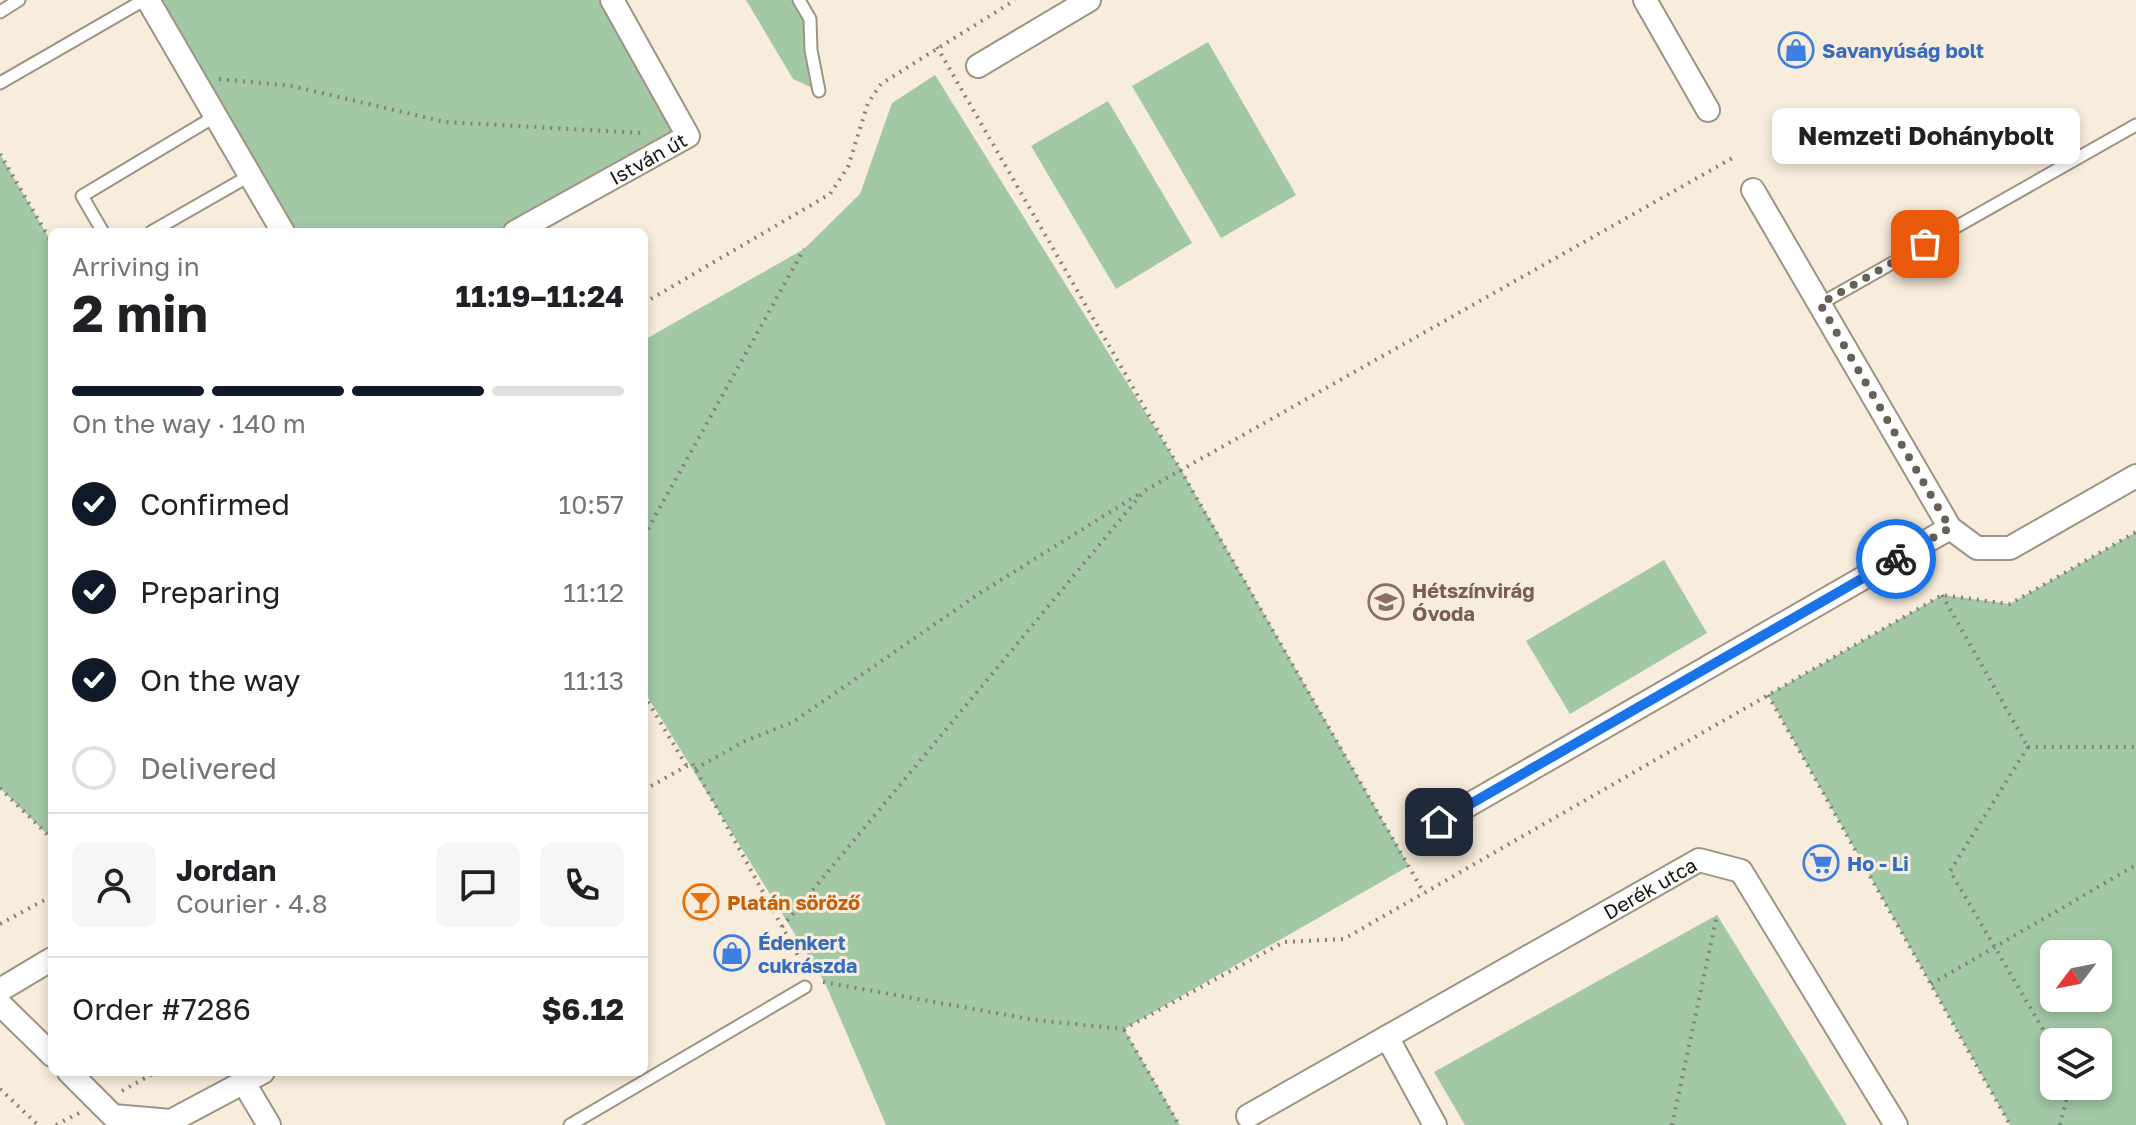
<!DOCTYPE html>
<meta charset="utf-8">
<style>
body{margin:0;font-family:"Golos Text",sans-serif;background:#f6f6f6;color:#202124;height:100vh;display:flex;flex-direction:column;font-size:30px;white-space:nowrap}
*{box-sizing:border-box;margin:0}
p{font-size:26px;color:#757577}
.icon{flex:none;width:44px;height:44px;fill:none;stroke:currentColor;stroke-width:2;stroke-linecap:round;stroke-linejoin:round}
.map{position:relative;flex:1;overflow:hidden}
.sheet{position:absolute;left:48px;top:228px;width:600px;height:848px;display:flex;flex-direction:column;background:#fff;border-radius:12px;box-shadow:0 4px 12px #0003}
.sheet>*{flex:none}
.needle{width:52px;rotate:238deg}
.tools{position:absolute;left:2040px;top:940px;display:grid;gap:16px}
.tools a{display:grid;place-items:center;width:72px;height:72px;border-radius:12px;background:#fff;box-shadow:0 4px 12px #0003;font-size:40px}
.pin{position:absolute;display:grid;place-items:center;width:68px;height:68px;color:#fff;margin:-34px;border-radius:16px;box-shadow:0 4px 12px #0006}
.courier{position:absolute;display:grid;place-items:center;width:80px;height:80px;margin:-40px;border:6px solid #1a73e8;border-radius:50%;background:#fff;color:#222;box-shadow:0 2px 10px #0007}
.bubble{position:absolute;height:56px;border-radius:12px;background:#fff;box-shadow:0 4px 12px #0003;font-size:26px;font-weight:700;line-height:56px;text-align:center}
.overview em{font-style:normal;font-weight:700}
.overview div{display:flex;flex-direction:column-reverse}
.overview{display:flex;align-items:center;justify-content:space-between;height:136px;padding:0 24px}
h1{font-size:52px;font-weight:700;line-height:60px}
.bar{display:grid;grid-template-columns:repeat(4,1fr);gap:12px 8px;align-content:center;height:96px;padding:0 24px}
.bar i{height:10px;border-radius:6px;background:#e0e0e0}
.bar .current{background:#111827}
.bar p{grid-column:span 4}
.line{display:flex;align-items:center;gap:20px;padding:0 24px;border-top:2px solid #e0e0e0}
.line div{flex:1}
.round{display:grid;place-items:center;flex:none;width:84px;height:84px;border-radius:12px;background:#f6f6f6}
ol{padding:0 24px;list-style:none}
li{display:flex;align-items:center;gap:24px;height:88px}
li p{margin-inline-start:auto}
li .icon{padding:8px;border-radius:50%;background:#111827;color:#fff;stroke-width:4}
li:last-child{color:#757577}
li i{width:44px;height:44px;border:4px solid #e0e0e0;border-radius:50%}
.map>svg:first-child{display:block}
.green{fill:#a2c8a5;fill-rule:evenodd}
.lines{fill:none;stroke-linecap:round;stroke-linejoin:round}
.lane-casing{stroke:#9e9484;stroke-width:15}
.street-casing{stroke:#9e9484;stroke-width:26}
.path{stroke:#878075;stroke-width:4;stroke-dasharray:2 6;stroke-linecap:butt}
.lane{stroke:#fff;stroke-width:11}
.street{stroke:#fff;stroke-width:22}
.done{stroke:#666157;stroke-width:8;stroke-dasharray:0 14.4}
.route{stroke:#1a73e8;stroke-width:10}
.labels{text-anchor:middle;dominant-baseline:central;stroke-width:6;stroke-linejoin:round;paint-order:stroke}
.shop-label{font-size:20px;font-weight:bold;fill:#366cbe;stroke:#f8eddc;text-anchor:start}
.street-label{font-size:20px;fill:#18150f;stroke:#f8eddc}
.education-label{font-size:20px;font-weight:bold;fill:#785e54;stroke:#f8eddc;text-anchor:start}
.food-label{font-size:20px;font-weight:bold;fill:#c56008;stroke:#f8eddc;text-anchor:start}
</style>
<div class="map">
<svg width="2136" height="1125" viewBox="0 0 2136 1125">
<rect width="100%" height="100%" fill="#f8eddc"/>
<path class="green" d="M 149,0 L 612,0 L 688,136 L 518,232 L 286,232 Z
M 746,0 L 799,0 L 810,19 L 819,91 L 793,79 Z
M 1208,42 L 1296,195 L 1221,238 L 1132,86 Z
M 935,75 L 1182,471 L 1409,866 L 1124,1029 L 1180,1125 L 886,1125 L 825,983 L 644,691 L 644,340 L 804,249 L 860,194 L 892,103 Z
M 1108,101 L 1192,243 L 1116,289 L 1031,146 Z
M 0,154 L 52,243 L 52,839 L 0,788 Z
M 2136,532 L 2136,1125 L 2010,1125 L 1768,695 L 1942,595 L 2010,604 ZM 2054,954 L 2098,954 L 2098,998 L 2054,998 ZM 2054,1042 L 2098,1042 L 2098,1086 L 2054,1086 Z
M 1664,560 L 1707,633 L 1570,714 L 1526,641 Z
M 1717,915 L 1847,1125 L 1465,1125 L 1434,1072 Z"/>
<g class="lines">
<defs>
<path id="lane" d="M 799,0 L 810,19 L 811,50 L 819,91
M 0,12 L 19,0
M 0,83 L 144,0
M 103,232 L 82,196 L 214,117
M 151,232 L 249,176
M 1820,304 L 2136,125
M 570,1125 L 805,987"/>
<g id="street">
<path d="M 148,0 L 283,232"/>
<path d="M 1645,0 L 1708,110"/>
<path d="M 978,66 L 1089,0"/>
<path d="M 1753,190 L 1950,528 L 1977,548 L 2010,548 L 2136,476"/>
<path id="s1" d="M 515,232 L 688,136 L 612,0"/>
<path d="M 1439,822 L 1950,528"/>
<path d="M 0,990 L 52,959"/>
<path d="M 0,1004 L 52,1055"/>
<path d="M 1387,1037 L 1435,1125"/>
<path d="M 69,1072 L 113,1116 L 171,1121 L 263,1072"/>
<path d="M 244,1083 L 269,1125"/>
<path id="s2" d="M 1248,1116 L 1699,860 L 1741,871 L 1896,1125"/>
</g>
</defs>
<use href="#lane" class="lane-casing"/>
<use href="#street" class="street-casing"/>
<path class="path" d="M 937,47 L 1424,893
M 219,79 L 292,86 L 445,122 L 642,133
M 0,154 L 52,243
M 644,303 L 830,194 L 848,167 L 868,103 L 881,84 L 1015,0
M 644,536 L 804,249
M 1942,595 L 2028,747
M 644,695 L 686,765
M 1768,695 L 2010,1125
M 2028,747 L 1950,871 L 2054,1048
M 2028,747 L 2136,747
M 695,769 L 745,741 L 793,722 L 980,593 L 1139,494
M 0,788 L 52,839
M 644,790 L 692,763 L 807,972
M 52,875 L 49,880 L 52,884
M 0,924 L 52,896
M 782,927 L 1144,491 L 1736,156
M 823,982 L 1035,1020 L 1124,1029 L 1284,942 L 1344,939 L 1942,595 L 2010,604 L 2136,532
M 1931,984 L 2136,865
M 1124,1030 L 1179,1125
M 0,1089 L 38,1125
M 122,1091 L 156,1072
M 56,1125 L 79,1113
M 1672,1125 L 1717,915
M 2060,1125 L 2070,1086"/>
<use href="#lane" class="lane"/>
<use href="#street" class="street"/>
</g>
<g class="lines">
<path class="done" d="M 1896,559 L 1950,528 L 1820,304 L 1925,244"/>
<path class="route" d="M 1439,822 L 1896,559"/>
</g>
<defs>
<symbol id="shop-ring" viewBox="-11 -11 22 22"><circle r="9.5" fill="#f8eddc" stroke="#3f7fe0" stroke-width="1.5"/><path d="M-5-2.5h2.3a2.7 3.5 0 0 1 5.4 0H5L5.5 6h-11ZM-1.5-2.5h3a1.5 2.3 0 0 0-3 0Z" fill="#3f7fe0"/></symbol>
<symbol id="school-ring" viewBox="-11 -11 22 22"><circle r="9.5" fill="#f8eddc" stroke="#8d6e63" stroke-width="1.5"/><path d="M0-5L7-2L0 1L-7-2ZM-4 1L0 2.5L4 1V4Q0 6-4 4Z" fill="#8d6e63"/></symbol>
<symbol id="supermarket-ring" viewBox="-11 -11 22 22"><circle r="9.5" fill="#f8eddc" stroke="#3f7fe0" stroke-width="1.5"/><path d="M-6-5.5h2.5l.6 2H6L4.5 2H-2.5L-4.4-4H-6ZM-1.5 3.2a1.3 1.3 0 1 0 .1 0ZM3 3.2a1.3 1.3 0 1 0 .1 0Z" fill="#3f7fe0"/></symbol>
<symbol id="bar-ring" viewBox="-11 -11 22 22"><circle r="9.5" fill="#f8eddc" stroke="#e8710a" stroke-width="1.5"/><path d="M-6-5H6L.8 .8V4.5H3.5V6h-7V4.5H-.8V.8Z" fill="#e8710a"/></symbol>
</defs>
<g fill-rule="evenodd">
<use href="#shop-ring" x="1776" y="30" width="40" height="40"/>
<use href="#school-ring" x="1366" y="582" width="40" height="40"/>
<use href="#supermarket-ring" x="1801" y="843" width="40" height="40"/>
<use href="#bar-ring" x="681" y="882" width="40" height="40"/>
<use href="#shop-ring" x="712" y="933" width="40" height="40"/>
</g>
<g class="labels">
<g class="shop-label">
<text x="1822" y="50">Savanyúság bolt</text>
<text x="1847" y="863">Ho - Li</text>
<text x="758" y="942">Édenkert<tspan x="758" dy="23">cukrászda</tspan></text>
</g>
<g class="street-label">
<text stroke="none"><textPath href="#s1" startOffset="152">István út</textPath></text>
<text stroke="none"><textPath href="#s2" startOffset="462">Derék utca</textPath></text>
</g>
<g class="education-label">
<text x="1412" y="590">Hétszínvirág<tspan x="1412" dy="23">Óvoda</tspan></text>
</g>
<g class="food-label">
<text x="727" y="902">Platán söröző</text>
</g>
</g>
</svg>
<div class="tools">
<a><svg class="needle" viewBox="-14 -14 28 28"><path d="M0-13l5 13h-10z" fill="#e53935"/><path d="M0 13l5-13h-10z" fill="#757577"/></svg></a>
<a><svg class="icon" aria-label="layers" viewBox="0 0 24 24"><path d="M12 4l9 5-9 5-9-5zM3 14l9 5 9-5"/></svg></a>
</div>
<div class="pin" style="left:1925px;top:244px;background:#ea580c"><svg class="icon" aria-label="bag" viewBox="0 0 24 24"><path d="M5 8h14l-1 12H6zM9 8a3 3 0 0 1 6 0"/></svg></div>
<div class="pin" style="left:1439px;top:822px;background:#1f2937"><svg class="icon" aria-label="home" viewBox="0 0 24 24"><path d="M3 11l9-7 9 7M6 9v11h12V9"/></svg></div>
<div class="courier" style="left:1896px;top:559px"><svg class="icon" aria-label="bike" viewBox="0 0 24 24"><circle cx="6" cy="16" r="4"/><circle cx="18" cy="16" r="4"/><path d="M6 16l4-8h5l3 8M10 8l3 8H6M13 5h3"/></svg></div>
<div class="bubble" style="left:1772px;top:108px;width:308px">Nemzeti Dohánybolt</div>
<section class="sheet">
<div class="overview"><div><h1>2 min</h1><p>Arriving in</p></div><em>11:19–11:24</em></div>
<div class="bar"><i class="current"></i><i class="current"></i><i class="current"></i><i></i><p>On the way · 140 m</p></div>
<ol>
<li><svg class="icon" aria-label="check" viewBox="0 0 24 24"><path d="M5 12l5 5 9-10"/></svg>Confirmed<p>10:57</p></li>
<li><svg class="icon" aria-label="check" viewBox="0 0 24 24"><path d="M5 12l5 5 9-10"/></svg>Preparing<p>11:12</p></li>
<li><svg class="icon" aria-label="check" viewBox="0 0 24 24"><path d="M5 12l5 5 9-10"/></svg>On the way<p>11:13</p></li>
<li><i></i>Delivered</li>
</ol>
<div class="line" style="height:144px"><a class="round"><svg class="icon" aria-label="person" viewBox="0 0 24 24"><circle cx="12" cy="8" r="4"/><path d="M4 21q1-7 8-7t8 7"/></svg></a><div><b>Jordan</b><p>Courier · 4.8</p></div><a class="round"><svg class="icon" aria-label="chat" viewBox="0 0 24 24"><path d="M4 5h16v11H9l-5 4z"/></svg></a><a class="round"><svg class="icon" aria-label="phone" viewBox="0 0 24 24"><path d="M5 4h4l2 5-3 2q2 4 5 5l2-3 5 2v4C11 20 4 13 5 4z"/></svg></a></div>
<div class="line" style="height:104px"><div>Order #7286</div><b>$6.12</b></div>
</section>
</div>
